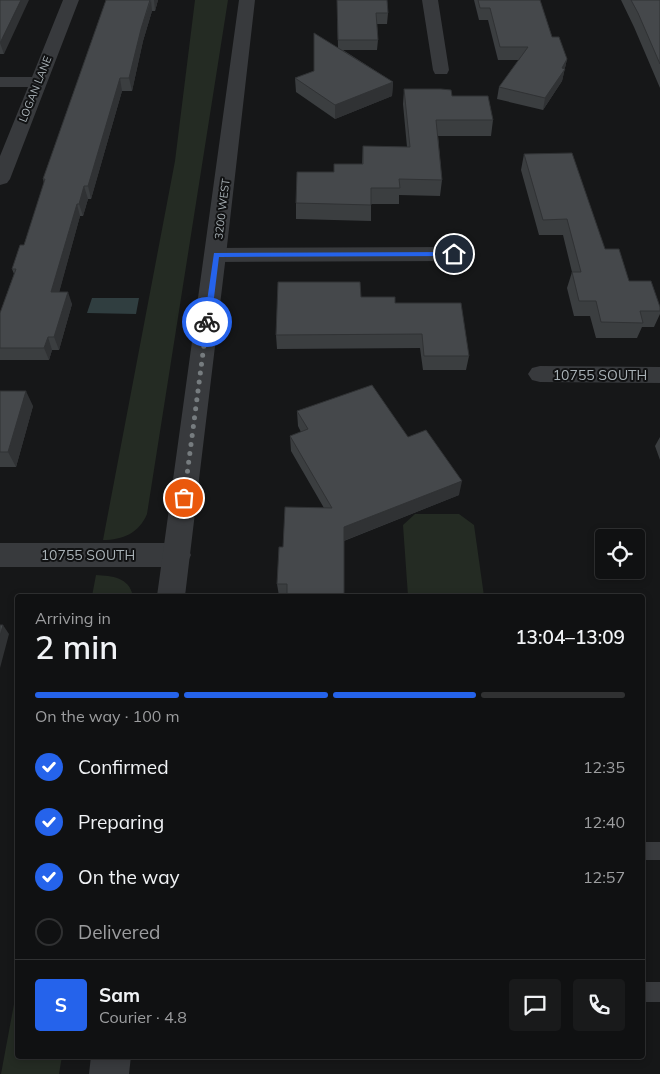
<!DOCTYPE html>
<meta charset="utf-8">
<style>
body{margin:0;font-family:Mulish,sans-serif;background:#191a1b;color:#f1f3f6;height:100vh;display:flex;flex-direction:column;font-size:19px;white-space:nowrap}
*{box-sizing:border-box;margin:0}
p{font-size:16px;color:#9c9d9f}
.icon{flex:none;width:28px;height:28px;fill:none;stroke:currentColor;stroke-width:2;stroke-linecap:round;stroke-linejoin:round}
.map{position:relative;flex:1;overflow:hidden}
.side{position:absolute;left:15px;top:594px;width:630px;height:465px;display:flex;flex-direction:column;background:#101112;border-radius:5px;box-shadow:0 2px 8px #0003,0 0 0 1px #303132}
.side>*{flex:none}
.buttons{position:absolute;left:595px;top:529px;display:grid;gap:10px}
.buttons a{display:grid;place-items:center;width:50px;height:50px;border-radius:5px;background:#101112;box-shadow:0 2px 8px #0003,0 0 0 1px #303132;font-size:25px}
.pin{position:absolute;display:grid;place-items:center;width:42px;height:42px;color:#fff;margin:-21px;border:2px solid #fff;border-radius:50%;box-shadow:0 1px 5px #0007}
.courier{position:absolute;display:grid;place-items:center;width:50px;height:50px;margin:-25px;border:4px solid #2563eb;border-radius:50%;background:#fff;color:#222;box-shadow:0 1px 6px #0007}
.summary em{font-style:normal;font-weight:600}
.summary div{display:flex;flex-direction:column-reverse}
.summary{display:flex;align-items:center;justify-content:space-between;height:85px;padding:0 20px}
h1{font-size:32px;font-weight:600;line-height:38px}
.bar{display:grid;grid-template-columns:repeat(4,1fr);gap:8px 5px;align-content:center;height:60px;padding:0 20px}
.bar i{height:6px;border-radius:4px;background:#303132}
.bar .on{background:#2563eb}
.bar p{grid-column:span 4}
.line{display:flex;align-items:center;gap:12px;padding:0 20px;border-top:1px solid #303132}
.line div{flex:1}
.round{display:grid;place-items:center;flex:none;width:52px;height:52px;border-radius:5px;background:#191a1b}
ol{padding:0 20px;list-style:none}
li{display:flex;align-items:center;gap:15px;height:55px}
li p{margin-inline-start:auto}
li .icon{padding:5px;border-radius:50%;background:#2563eb;color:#fff;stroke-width:4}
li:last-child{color:#9c9d9f}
li i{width:28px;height:28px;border:2px solid #303132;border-radius:50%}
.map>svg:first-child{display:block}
.green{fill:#242b23}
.water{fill:#303e40}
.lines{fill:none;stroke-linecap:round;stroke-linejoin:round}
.service{fill:#383a3d;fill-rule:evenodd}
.minor{fill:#383a3d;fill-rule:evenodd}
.tertiary{fill:#383a3d;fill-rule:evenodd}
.wall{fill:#3b3e40}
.shaded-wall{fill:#303234}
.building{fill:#45484b;stroke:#303234}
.route{fill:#2563eb}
.done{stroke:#767c7f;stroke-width:5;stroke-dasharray:0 9}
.labels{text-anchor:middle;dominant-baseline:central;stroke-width:4;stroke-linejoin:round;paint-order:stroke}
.far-street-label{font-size:11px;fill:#a9b2b7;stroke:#111213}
.street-label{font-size:14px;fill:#a9b2b7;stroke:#111213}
</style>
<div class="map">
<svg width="660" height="1074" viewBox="0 0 660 1074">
<rect width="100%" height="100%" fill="#161718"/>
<path class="green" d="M 195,0 L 228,0 L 147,514 C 139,533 123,540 103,540 L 175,161 Z
M 415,514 L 459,514 L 474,525 L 484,596 L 408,596 L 403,525 Z
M 96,575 C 112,576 129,577 133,596 L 92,596 Z
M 17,988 L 18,1056 L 62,1056 L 59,1074 L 1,1074 Z"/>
<path class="water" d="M 92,298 L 139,298 L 136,314 L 87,313 Z"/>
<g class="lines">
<path class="service" d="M 642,842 L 660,842 L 660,860 L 642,860 Z
M 642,982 L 660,982 L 660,1002 L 642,1002 Z"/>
<path class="minor" d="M 63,0 L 79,0 L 10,179 L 7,183 L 0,185 L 0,156 L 28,87 L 0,87 L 0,77 L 32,77 Z
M 422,0 L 438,0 L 449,70 L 447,74 L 435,74 L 433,70 Z
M 454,247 L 461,249 L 464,254 L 461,259 L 454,261 L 216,262 L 209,260 L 206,255 L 209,250 L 216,248 Z
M 540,366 L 660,367 L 660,383 L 540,382 L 532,380 L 528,374 L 532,368 Z
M 0,543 L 177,543 L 187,547 L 191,555 L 187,563 L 177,567 L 0,567 Z"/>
<path class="tertiary" d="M 239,0 L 255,0 L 226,255 L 185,596 L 157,596 Z
M 91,1056 L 131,1056 L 129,1074 L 89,1074 Z"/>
</g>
<path class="wall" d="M 0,0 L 4,54 L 0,54 Z
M 106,0 L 158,0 L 155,11 L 152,11 L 143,41 L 132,91 L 122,91 L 91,199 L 88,199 L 83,216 L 80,216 L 59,292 L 72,304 L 59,350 L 52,350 L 49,360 L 0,360 L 0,313 L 14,274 L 12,269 L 24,245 L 44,183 L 43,179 Z
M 337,0 L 387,0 L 388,13 L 387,24 L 377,24 L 378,40 L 377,50 L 343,50 L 393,82 L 392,96 L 335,119 L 296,92 L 295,78 L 314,71 L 338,48 Z
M 474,0 L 540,0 L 552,37 L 567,59 L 562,81 L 543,110 L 497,99 L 499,87 L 519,60 L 498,60 L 488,20 L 479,20 Z
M 621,0 L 660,0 L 660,88 L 634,27 Z
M 404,89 L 452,96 L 493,120 L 491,136 L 438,136 L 442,180 L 440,196 L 399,195 L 399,204 L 371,204 L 371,221 L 296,219 L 296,203 L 334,172 L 362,164 L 363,146 L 407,147 L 403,104 Z
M 524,154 L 605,249 L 629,281 L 660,307 L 660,314 L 654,327 L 642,327 L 637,338 L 596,338 L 590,316 L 574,316 L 567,288 L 572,272 L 563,235 L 539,235 L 521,170 Z
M 361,297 L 395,303 L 469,356 L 466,370 L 423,370 L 420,348 L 277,349 L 276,335 Z
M 0,391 L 33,406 L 16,467 L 0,467 Z
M 297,411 L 408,437 L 459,495 L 344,541 L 344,596 L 279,596 L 277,584 L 283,547 L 324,508 L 291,451 L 290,436 L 301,432 L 298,426 Z
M 660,437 L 660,460 L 655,446 Z"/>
<path class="shaded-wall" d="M 21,0 L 29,0 L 4,54 L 0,43 Z
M 151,0 L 152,11 L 143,41 L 132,91 L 129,78 L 141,29 Z
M 154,0 L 158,0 L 155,11 Z
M 567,59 L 562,81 L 543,110 L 545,98 Z
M 120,78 L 122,91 L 91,199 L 88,186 Z
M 393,82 L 392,96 L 335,119 L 335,105 Z
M 84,186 L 88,199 L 83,216 L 79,204 Z
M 77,204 L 80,216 L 56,304 L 51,292 Z
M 68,292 L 72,304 L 59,350 L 54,337 Z
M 48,337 L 52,350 L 49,360 L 44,348 Z
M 26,391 L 33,406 L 16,467 L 8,452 Z
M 462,481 L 459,495 L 343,541 L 344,527 Z
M 3,625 L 9,634 L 0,668 L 0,636 Z"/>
<path class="building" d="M 0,0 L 21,0 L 0,43 Z
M 106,0 L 150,0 L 141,29 L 129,78 L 120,78 L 88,186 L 84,186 L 79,204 L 77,204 L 51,292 L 68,292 L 54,337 L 48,337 L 44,348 L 0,348 L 0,313 L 16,269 L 12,269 L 20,245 L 24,245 L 45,179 L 43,179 Z
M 337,0 L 387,0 L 388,13 L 376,13 L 378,40 L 338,40 Z
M 478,0 L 540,0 L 552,37 L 559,37 L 567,59 L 562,68 L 565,69 L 545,98 L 499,87 L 528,47 L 500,47 L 490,8 L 480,8 Z
M 631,0 L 660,0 L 660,64 L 638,13 Z
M 314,33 L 393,82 L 335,105 L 295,78 L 314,71 Z
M 404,89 L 441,89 L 451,90 L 452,96 L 488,96 L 493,120 L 436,120 L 442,180 L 399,179 L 400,188 L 371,188 L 371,205 L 296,203 L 297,172 L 334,172 L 334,164 L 363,164 L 363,146 L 410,147 Z
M 572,153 L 605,249 L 619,249 L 629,281 L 651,281 L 660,307 L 660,311 L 640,311 L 643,323 L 601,322 L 596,301 L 579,301 L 572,272 L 581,272 L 567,219 L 543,220 L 524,154 Z
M 278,282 L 360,282 L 361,297 L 395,297 L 395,303 L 461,303 L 469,356 L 424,356 L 422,334 L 276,335 Z
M 372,385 L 408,437 L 426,430 L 462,481 L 344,527 L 344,596 L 287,596 L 287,584 L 277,584 L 279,547 L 283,547 L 285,507 L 332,508 L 290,436 L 308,429 L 297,411 Z
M 0,391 L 26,391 L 8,452 L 0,452 Z
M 0,625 L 3,625 L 0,636 Z"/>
<path class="route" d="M 454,252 L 456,253 L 456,256 L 219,257 L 211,322 L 207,324 L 204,322 L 214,253 Z"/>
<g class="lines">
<path class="done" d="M 184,498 L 207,322"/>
</g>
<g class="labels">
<g class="far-street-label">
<text transform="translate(35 89) rotate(-68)">LOGAN LANE</text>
<text transform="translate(222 209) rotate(-83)">3200 WEST</text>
</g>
<g class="street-label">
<text x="600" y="375">10755 SOUTH</text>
<text x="88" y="555">10755 SOUTH</text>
</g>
</g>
</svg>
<div class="buttons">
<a><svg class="icon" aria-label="locate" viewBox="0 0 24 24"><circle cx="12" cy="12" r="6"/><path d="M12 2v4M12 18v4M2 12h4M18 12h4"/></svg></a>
</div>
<div class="pin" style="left:184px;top:498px;background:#ea580c"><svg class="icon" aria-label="bag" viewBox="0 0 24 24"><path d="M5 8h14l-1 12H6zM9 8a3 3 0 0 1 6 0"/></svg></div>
<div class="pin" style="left:454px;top:254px;background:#1f2937"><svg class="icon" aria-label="home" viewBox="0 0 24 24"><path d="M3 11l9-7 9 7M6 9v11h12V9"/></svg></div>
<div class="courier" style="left:207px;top:322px"><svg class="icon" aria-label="bike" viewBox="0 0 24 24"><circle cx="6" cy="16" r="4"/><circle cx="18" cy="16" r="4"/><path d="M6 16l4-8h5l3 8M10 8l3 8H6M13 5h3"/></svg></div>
<section class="side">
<div class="summary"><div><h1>2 min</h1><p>Arriving in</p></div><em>13:04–13:09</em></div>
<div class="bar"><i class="on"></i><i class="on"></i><i class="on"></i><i></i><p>On the way · 100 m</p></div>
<ol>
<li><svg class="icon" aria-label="check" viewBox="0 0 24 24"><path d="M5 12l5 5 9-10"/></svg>Confirmed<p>12:35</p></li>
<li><svg class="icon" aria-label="check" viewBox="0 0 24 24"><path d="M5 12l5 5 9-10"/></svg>Preparing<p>12:40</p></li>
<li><svg class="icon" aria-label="check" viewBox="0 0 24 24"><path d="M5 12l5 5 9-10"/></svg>On the way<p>12:57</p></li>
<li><i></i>Delivered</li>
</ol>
<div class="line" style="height:90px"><b class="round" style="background:#2563eb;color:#fff">S</b><div><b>Sam</b><p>Courier · 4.8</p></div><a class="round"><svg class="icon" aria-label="chat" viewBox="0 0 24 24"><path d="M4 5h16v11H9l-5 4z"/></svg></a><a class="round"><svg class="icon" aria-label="phone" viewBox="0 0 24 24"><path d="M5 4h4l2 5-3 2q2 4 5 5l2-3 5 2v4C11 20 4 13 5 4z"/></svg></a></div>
</section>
</div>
